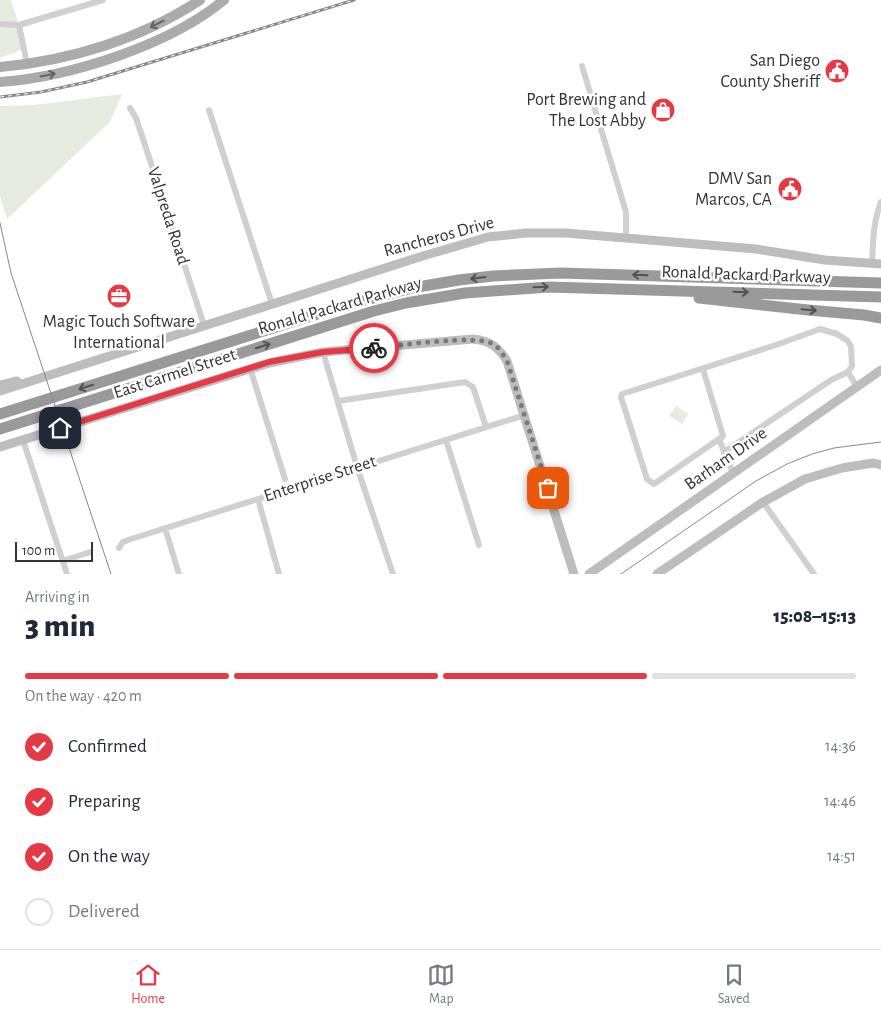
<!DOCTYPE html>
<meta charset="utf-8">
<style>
body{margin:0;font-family:"Alegreya Sans",sans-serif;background:#f6f6f7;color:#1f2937;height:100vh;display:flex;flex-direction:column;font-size:19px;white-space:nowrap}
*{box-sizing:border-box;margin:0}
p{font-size:16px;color:#747a83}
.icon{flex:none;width:28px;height:28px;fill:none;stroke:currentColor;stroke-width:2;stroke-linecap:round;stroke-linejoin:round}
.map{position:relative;height:574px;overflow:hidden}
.drawer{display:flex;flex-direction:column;background:#fff;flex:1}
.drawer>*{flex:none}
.scale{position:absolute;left:15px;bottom:12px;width:78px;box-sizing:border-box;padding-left:5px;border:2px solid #333;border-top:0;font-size:14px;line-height:18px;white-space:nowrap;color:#333;-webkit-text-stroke:4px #fff;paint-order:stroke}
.pin{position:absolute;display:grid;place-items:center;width:42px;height:42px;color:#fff;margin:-21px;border-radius:10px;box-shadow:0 2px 8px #0006}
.courier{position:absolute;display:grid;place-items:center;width:50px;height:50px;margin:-25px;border:4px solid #e63946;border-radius:50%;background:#fff;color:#222;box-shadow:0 1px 6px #0007}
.head em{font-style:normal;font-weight:800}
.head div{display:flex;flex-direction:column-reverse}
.head{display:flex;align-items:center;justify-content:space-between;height:85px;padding:0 25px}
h1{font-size:32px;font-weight:800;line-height:38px}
.bar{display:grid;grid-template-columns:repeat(4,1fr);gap:8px 5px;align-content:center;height:60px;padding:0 25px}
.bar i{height:6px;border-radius:4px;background:#e0e1e3}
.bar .selected{background:#e63946}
.bar p{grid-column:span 4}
ol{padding:0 25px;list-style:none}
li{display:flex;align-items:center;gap:15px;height:55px}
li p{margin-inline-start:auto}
li .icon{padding:5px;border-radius:50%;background:#e63946;color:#fff;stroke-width:4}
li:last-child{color:#747a83}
li i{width:28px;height:28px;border:2px solid #e0e1e3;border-radius:50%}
.tabs{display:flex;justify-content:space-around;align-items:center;height:70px;border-top:1px solid #e0e1e3;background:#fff;font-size:14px;color:#747a83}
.tabs a{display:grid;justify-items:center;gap:2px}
.tabs .selected{color:#e63946}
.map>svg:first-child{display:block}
.green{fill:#e6ecdf}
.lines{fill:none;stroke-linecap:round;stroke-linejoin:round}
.street{stroke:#d0d0d0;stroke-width:6}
.secondary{stroke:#bdbdbd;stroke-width:9}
.primary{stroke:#ababab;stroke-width:10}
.highway{stroke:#9a9a9a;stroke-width:11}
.tram{stroke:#888;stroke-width:1}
.rail-casing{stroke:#888;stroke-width:3}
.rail{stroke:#fff;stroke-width:1;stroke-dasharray:4;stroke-linecap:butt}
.oneway{stroke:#636363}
.oneway2{stroke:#525252}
.done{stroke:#7a7a7a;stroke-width:5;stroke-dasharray:0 9}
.route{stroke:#e63946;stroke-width:6}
.labels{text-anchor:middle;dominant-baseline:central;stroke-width:5;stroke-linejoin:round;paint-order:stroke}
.poi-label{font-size:18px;fill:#333;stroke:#fff;text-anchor:end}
.street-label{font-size:18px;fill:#333;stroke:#fff}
</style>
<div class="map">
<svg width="881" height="574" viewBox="0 0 881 574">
<rect width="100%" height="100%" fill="#fff"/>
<path class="green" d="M 0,0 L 11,0 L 26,48 L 0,58 Z
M 122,94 L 110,122 L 7,219 L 0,196 L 0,106 L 35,105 Z
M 676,406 L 688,414 L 682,424 L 669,416 Z"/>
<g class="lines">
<path class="street" d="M 0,24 L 19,25
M 27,64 L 19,25 L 103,0
M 582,66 L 626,212 L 626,238
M 130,108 L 136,118 L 145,145 L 204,325
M 209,110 L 272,304
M 872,264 C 873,243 873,222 881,202
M 323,352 L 357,467 L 393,574
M 250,368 L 285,479
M 703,369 L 723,436 L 719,439
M 338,401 L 465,382 L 473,387 L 486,427
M 23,440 L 67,574
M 446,440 L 479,545
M 724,452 L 831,380 L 848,372
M 733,473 L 719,439 L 654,484 L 647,479 L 621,397 L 622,394 L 776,345 L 820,329 L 837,334 L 848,341 L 851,347 L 852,366 L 848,372 L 857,387
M 258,499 L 279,574
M 763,502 L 814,574
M 165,528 L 179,574
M 119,548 L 123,542 L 131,539 L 525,415
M 63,561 L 90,552"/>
<path class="secondary" d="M 0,385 L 17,381
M 0,391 L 426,255 L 488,237 L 526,233 L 566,233 L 756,249 L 825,260 L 881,264
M 0,447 L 269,363 L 323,352 L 473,339 C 491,341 498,347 507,361 L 574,574
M 589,574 L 881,370
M 657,574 L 763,502 L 805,479 L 842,468 L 873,463 L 881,465"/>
<path class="primary" d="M 0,67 C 69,61 141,39 200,0
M 0,82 C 70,77 170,45 224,0"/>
<path class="highway" d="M 699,298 L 808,310 L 864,315 L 881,318
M 0,414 L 343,306 L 412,288 L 459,280 L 493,276 L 561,273 L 881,283
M 0,429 L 374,311 L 406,303 L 465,293 L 549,287 L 881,297"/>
<path class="tram" d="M 0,223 L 11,273 L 111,574
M 621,574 L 756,481 L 787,464 L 812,454 L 834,448 L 881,442"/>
<defs>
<path id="rail" d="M 0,97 L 41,92 L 87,82 L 354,0"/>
</defs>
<use href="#rail" class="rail-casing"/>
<use href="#rail" class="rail"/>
</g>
<defs><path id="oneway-shaft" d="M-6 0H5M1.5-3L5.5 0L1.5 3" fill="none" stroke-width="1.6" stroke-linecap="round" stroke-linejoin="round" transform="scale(1.25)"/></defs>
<g class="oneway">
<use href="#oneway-shaft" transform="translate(157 24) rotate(154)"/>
<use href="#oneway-shaft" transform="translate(48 75) rotate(-12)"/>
</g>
<g class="oneway2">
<use href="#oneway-shaft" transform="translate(640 275) rotate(-178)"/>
<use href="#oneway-shaft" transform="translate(478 278) rotate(173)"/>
<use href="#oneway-shaft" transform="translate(541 287) rotate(-2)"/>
<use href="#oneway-shaft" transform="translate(741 292) rotate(2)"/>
<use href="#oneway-shaft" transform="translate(809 310) rotate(5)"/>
<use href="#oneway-shaft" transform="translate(263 346) rotate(-18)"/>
<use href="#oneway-shaft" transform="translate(86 387) rotate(163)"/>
</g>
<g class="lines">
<path class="done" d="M 374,348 C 397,346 477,334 493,344 C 500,348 503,355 507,361 L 548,488"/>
<path class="route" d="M 60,428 L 269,362 L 323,352 L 374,348"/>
</g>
<defs>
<symbol id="civic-disc" viewBox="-11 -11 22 22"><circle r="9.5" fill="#e63946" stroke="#fff"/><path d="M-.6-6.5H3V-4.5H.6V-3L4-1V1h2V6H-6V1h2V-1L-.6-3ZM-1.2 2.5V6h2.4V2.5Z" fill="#fff"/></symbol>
<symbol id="shop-disc" viewBox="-11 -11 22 22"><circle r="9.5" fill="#e63946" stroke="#fff"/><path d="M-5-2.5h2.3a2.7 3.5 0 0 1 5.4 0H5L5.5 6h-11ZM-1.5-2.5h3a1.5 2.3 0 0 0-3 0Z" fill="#fff"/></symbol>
<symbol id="office-disc" viewBox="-11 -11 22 22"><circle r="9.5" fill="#e63946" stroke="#fff"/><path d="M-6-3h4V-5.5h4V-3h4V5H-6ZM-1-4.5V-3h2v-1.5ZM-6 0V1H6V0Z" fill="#fff"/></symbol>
</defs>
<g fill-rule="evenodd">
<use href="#civic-disc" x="823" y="57" width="28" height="28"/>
<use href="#shop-disc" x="649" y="96" width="28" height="28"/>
<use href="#civic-disc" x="776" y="175" width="28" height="28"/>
<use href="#office-disc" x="105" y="282" width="28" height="28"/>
</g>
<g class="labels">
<g class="poi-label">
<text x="820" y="61">San Diego<tspan x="820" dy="21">County Sheriff</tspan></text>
<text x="646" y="100">Port Brewing and<tspan x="646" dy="21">The Lost Abby</tspan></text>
<text x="772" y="179">DMV San<tspan x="772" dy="21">Marcos, CA</tspan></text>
<text x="119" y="322" text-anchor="middle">Magic Touch Software<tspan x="119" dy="21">International</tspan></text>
</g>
<g class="street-label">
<text transform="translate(168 216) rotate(72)">Valpreda Road</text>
<text transform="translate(439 237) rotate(-15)">Rancheros Drive</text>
<text transform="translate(746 275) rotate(2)">Ronald Packard Parkway</text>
<text transform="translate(340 306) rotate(-16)">Ronald Packard Parkway</text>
<text transform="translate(175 374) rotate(-18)">East Carmel Street</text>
<text transform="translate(726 459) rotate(-35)">Barham Drive</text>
<text transform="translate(320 479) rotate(-18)">Enterprise Street</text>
</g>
</g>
</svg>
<div class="scale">100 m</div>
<div class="pin" style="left:548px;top:488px;background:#ea580c"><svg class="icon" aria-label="bag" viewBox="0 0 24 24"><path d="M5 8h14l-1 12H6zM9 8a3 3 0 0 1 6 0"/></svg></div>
<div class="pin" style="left:60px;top:428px;background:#1f2937"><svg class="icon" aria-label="home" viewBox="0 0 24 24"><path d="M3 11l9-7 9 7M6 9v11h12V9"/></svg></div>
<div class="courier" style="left:374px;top:348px"><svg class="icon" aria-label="bike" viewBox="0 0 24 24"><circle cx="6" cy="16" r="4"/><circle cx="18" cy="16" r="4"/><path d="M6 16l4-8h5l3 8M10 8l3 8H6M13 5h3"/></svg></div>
</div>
<section class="drawer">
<div class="head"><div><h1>3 min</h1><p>Arriving in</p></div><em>15:08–15:13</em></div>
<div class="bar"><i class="selected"></i><i class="selected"></i><i class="selected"></i><i></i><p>On the way · 420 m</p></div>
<ol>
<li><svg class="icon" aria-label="check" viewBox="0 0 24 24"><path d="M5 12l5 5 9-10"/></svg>Confirmed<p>14:36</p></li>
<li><svg class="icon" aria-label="check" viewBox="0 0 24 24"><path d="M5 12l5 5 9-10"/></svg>Preparing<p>14:46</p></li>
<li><svg class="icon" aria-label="check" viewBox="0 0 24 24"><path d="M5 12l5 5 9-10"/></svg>On the way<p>14:51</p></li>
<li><i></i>Delivered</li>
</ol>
</section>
<nav class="tabs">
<a class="selected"><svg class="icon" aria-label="home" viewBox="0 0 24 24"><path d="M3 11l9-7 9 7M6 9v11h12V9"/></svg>Home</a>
<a><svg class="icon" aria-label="map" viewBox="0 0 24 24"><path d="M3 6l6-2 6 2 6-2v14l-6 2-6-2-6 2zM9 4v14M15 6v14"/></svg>Map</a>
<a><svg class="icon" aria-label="saved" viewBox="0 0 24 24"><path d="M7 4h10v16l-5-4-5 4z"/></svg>Saved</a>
</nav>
